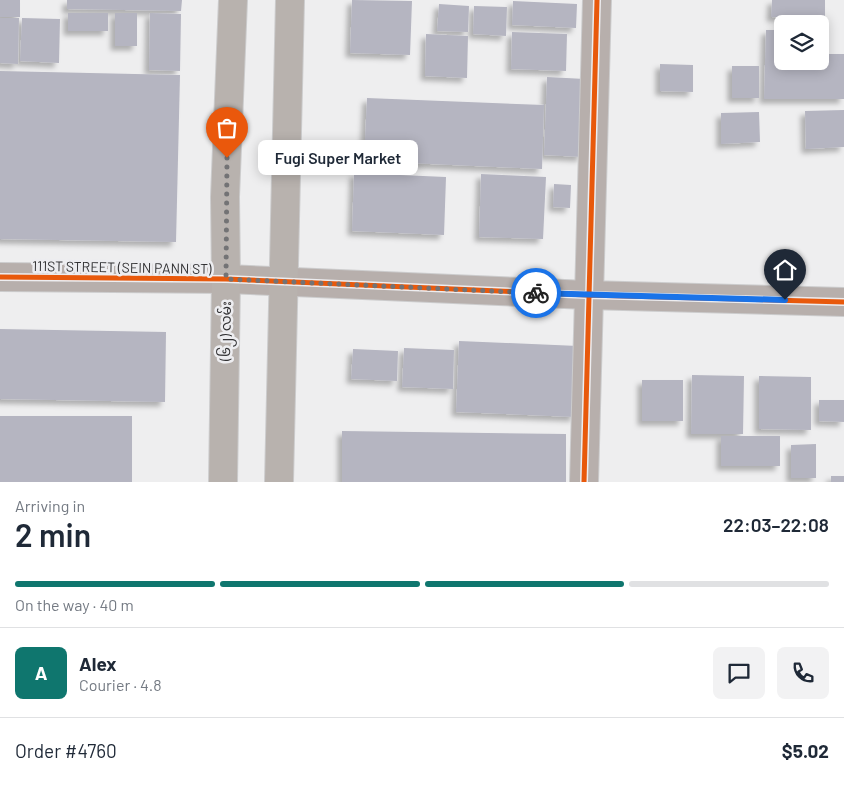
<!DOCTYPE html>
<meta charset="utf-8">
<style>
body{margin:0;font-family:Barlow,"Noto Sans Myanmar",sans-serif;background:#f2f2f3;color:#1f2937;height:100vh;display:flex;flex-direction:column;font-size:19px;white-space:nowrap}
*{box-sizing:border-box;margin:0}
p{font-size:16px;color:#747a83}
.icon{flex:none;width:28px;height:28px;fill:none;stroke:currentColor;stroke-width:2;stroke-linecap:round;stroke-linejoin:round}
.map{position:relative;height:482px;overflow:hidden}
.details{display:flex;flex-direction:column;background:#fff;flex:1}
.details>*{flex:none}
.tools{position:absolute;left:774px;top:15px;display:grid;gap:10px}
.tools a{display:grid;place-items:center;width:55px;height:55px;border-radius:8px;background:#fff;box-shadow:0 2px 12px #0003;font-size:25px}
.pin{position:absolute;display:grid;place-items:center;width:42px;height:42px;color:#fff;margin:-51px -21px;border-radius:50% 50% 50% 0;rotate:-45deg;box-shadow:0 0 5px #0007}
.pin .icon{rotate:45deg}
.courier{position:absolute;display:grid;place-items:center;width:50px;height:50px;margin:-25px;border:4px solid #1a73e8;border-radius:50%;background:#fff;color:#222;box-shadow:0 1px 6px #0007}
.bubble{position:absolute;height:35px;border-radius:8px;background:#fff;box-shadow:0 2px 12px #0003;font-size:16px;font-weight:600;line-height:35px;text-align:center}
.head em{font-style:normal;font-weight:600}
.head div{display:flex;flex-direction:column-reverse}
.head{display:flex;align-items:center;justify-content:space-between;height:85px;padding:0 15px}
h1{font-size:32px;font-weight:600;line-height:38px}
.bar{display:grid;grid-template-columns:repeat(4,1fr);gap:8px 5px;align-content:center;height:60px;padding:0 15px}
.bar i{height:6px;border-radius:4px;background:#e0e1e3}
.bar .active{background:#0f766e}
.bar p{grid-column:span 4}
.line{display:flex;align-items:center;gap:12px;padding:0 15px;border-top:1px solid #e0e1e3}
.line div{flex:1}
.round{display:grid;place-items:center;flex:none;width:52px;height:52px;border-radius:8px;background:#f2f2f3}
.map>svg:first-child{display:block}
.building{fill:#b5b5c1;filter:url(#shadow)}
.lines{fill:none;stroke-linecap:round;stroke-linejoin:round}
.minor-casing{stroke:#cccccd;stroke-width:30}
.major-casing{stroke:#cccccd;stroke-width:30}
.minor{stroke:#b7afac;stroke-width:28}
.major{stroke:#b8b2ae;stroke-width:28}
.cycleway-casing{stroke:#ededf0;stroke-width:8}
.cycleway{stroke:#e8590c;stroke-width:5}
.done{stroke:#737375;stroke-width:5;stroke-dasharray:0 9}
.route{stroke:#1a73e8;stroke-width:6}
.labels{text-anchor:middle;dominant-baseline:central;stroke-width:5;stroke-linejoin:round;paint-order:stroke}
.street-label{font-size:14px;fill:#313133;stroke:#ededf0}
</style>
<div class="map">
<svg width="844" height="482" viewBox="0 0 844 482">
<defs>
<filter id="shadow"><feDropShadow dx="-4.5" dy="4.5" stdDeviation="2.5" flood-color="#0004"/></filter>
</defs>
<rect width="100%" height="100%" fill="#eeeeef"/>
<path class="building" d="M 0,0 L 20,0 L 20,17 L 0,17 Z
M 67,0 L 182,0 L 181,11 L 67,9 Z
M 352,0 L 412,1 L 410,55 L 350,53 Z
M 772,0 L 825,0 L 825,18 L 771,17 Z
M 513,1 L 577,4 L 576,28 L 512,25 Z
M 439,4 L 469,6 L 468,32 L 437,31 Z
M 474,6 L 507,7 L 506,36 L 473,34 Z
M 68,13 L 108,13 L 108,31 L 68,31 Z
M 115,13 L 137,13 L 137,46 L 115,46 Z
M 150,13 L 181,14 L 180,71 L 149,70 Z
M 0,18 L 19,18 L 18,64 L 0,63 Z
M 22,18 L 60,19 L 59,63 L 20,61 Z
M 766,30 L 782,30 L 782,61 L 820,61 L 820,54 L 844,54 L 844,99 L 764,99 Z
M 512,32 L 567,34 L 566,71 L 511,69 Z
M 426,34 L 468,36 L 467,78 L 425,76 Z
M 660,64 L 693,65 L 693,92 L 660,91 Z
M 732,66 L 759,66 L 759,98 L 732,98 Z
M 0,71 L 180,75 L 176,242 L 0,239 Z
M 547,77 L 585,79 L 582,157 L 544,155 Z
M 367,98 L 544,105 L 542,169 L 364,161 Z
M 844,110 L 844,147 L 806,149 L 805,111 Z
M 759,112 L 760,142 L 721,144 L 721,113 Z
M 354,173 L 446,177 L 444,235 L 352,231 Z
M 481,174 L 546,177 L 543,239 L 479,237 Z
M 554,184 L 571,185 L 570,208 L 553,207 Z
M 0,329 L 166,332 L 165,402 L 0,399 Z
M 459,341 L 578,346 L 575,417 L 456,412 Z
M 404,348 L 454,350 L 453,389 L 402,387 Z
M 353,349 L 398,351 L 397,381 L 351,379 Z
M 692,375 L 744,376 L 743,434 L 691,434 Z
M 759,376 L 811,377 L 811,430 L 759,429 Z
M 642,380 L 683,380 L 683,421 L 642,421 Z
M 819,400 L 844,400 L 844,422 L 819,421 Z
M 0,416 L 132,416 L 132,482 L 0,482 Z
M 342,431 L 566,434 L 566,482 L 342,482 Z
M 721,436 L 780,436 L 780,466 L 721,466 Z
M 816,444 L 816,478 L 791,478 L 791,445 Z
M 831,476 L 844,476 L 844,482 L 831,482 Z"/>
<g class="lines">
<defs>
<path id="minor" d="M 0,277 L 226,279 L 587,295 L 844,302
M 584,482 L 597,0"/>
<path id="major" d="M 223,482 L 226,279 L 225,197 L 233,0
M 279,482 L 290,0"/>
</defs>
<use href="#minor" class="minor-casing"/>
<use href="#major" class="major-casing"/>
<use href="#minor" class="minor"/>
<use href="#major" class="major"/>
<defs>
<path id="cycleway" d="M 0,277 L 226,279 L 587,295 L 844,302
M 584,482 L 597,0"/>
</defs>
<use href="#cycleway" class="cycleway-casing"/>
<use href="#cycleway" class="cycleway"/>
</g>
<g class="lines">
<path class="done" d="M 227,158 L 226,279 L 536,293"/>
<path class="route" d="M 536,293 L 785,300"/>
</g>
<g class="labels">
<g class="street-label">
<text transform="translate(122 267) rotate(1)">111ST STREET (SEIN PANN ST)</text>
<text transform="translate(225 331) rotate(-89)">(၆၂) လမ်း</text>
</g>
</g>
</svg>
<div class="tools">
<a><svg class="icon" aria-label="layers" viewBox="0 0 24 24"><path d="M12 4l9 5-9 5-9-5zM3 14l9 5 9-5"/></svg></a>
</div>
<div class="pin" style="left:227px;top:158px;background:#ea580c"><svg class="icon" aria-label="bag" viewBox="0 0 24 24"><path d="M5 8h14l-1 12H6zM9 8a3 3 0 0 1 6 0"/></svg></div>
<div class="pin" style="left:785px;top:300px;background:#1f2937"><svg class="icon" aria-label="home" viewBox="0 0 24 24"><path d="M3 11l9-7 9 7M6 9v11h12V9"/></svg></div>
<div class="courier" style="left:536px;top:293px"><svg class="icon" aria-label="bike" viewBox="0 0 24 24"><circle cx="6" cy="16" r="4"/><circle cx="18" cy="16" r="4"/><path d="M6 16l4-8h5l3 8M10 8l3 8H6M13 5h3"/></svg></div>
<div class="bubble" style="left:258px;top:140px;width:160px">Fugi Super Market</div>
</div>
<section class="details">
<div class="head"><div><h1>2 min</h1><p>Arriving in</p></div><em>22:03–22:08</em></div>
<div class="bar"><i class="active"></i><i class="active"></i><i class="active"></i><i></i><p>On the way · 40 m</p></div>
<div class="line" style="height:90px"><b class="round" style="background:#0f766e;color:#fff">A</b><div><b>Alex</b><p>Courier · 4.8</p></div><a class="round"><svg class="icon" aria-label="chat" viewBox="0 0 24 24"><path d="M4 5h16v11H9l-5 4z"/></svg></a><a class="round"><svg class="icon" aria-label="phone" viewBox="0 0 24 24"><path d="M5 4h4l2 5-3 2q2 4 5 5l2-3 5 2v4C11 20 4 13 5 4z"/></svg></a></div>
<div class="line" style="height:65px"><div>Order #4760</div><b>$5.02</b></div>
</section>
